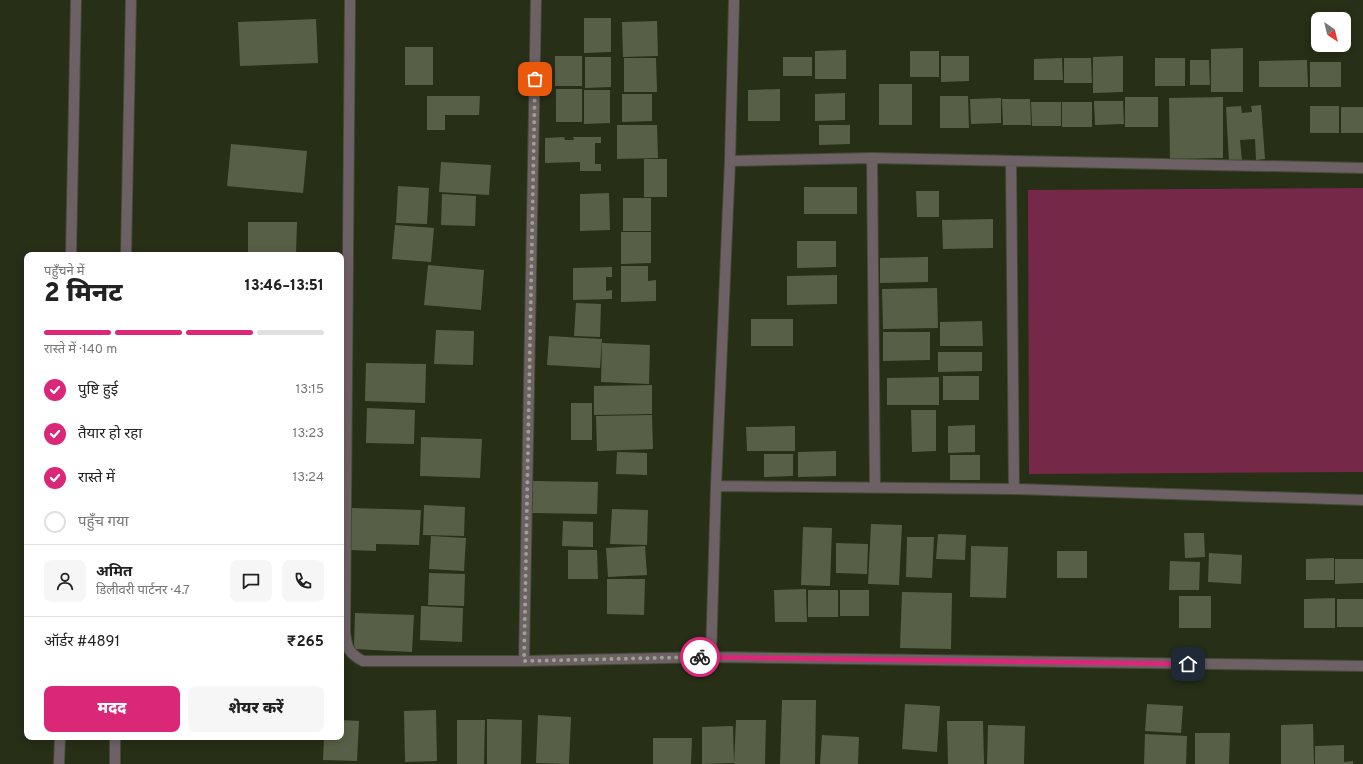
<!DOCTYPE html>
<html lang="hi">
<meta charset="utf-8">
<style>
body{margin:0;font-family:Overpass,"Noto Sans Devanagari",sans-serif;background:#f6f6f6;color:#222;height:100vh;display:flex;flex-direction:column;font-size:15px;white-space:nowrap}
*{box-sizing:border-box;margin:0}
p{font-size:13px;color:#767676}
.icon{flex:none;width:22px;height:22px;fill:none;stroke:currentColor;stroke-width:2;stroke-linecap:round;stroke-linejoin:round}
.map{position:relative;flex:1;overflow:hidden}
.side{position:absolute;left:24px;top:252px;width:320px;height:488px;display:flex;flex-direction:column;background:#fff;border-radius:8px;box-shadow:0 2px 10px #0003}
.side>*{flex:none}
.needle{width:26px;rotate:145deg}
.controls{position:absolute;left:1311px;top:12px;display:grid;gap:8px}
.controls a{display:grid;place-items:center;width:40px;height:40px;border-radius:8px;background:#fff;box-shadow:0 2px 10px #0003;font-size:20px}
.pin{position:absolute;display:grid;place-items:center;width:34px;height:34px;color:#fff;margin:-17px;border-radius:8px;box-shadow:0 2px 6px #0006}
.courier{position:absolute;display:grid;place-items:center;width:40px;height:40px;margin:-20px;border:3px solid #db2777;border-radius:50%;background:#fff;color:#222;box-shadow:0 1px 5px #0007}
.headline em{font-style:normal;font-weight:800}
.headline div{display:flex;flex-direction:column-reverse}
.headline{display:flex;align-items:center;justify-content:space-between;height:68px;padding:0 20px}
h1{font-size:26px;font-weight:800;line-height:30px}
.bar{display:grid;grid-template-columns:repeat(4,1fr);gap:6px 4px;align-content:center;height:48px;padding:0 20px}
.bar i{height:5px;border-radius:3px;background:#e0e0e0}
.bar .current{background:#db2777}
.bar p{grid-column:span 4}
.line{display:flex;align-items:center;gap:10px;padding:0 20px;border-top:1px solid #e0e0e0}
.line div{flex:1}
.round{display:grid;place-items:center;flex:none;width:42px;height:42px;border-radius:8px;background:#f6f6f6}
ol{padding:0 20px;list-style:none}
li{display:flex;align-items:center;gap:12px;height:44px}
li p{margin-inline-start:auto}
li .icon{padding:4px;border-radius:50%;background:#db2777;color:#fff;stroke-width:4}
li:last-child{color:#767676}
li i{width:22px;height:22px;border:2px solid #e0e0e0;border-radius:50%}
.action{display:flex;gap:8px;margin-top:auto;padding:8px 20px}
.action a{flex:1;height:46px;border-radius:8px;background:#db2777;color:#fff;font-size:16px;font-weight:800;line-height:46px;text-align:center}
.action a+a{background:#f6f6f6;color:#222}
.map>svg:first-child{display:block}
.green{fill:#762849}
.building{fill:#576046}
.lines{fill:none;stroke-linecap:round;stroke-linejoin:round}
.minor-casing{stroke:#444b35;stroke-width:12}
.minor{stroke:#6e6165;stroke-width:10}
.done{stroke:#9ba290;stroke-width:4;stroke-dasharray:0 7.2}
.route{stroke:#db2777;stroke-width:5}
</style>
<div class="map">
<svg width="1363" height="764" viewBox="0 0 1363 764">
<rect width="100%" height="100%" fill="#272f17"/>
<path class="green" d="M 1363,188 L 1363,472 L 1029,474 L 1028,190 Z"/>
<path class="building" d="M 584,18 L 611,18 L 611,52 L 584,53 Z
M 316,19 L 318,63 L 240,66 L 238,22 Z
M 657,21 L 658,56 L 623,57 L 622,22 Z
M 405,47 L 433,47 L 433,85 L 405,85 Z
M 1243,48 L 1243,92 L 1211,92 L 1211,49 Z
M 846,50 L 846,79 L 815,79 L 815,51 Z
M 910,51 L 939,51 L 939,77 L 910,77 Z
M 555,56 L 582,56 L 582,86 L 555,86 Z
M 941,56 L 969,56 L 969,81 L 941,82 Z
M 1123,56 L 1123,92 L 1093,93 L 1093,57 Z
M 585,57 L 611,57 L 611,87 L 585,88 Z
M 783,57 L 812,57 L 812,76 L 783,76 Z
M 624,58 L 656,58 L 657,92 L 624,92 Z
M 1062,58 L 1063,80 L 1034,80 L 1034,59 Z
M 1064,58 L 1091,58 L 1092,83 L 1064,83 Z
M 1155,58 L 1185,58 L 1185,86 L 1155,86 Z
M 1190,60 L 1209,60 L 1210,85 L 1190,85 Z
M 1307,60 L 1308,87 L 1259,87 L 1259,61 Z
M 1310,62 L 1341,62 L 1341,87 L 1310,87 Z
M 879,84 L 912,84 L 912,125 L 879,125 Z
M 556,89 L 582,89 L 582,122 L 556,122 Z
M 780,89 L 780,121 L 748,121 L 748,90 Z
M 584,90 L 610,90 L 610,123 L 584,124 Z
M 845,93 L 845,120 L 815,121 L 815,94 Z
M 622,94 L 652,94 L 652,121 L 622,122 Z
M 427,96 L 480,96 L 479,115 L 445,115 L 445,130 L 427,130 Z
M 940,96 L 968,96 L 969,128 L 940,128 Z
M 1125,97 L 1158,97 L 1158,127 L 1125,127 Z
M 1223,97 L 1223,158 L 1170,159 L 1169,98 Z
M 1001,98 L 1001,123 L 971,124 L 970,99 Z
M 1002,99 L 1030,99 L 1031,125 L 1003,125 Z
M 1094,101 L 1123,101 L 1124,124 L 1095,125 Z
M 1031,102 L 1061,102 L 1061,126 L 1032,126 Z
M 1062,102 L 1092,102 L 1092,127 L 1062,127 Z
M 1261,105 L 1265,159 L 1256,160 L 1255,139 L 1240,140 L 1242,161 L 1229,162 L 1226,107 L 1241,106 L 1242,113 L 1252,112 L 1251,106 Z
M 1310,106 L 1339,106 L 1339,133 L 1310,133 Z
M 1341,107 L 1363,107 L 1363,133 L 1341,133 Z
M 617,125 L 657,125 L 658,158 L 617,159 Z
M 819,125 L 850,125 L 850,144 L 819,145 Z
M 564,137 L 565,140 L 574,140 L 573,137 L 601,137 L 601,143 L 595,143 L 595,164 L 601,164 L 601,171 L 580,171 L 580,162 L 545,163 L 545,138 Z
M 231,144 L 307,151 L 303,193 L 227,186 Z
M 644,159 L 667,159 L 667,197 L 644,197 Z
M 441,162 L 491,165 L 489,195 L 439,192 Z
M 398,186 L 429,188 L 427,224 L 396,223 Z
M 804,187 L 857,187 L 857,214 L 804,214 Z
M 916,191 L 939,191 L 939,217 L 917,217 Z
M 609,193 L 610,230 L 580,231 L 580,194 Z
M 442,194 L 476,196 L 475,226 L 441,225 Z
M 623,198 L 651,198 L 651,231 L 623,231 Z
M 993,219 L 993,248 L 943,249 L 942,220 Z
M 248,222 L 297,222 L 296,255 L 248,254 Z
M 395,225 L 434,228 L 431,262 L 392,259 Z
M 621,232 L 651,232 L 651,263 L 621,264 Z
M 797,241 L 836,241 L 836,267 L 797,268 Z
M 928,257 L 928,282 L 880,283 L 880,258 Z
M 428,265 L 484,270 L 481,310 L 424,305 Z
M 621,266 L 648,266 L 648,281 L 656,280 L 656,301 L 621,302 Z
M 612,267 L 612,277 L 606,277 L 606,291 L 612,290 L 612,299 L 573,300 L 573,268 Z
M 837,275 L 837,304 L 787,305 L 787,276 Z
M 937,288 L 938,328 L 883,329 L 882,289 Z
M 576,303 L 601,304 L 600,337 L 574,336 Z
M 751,319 L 793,319 L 793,346 L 751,346 Z
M 982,321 L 983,346 L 940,346 L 940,322 Z
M 436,330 L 474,331 L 473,365 L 434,364 Z
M 883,332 L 930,332 L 930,360 L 883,361 Z
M 549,336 L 602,339 L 600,368 L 547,365 Z
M 602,343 L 650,345 L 649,384 L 601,382 Z
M 938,352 L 982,352 L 982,371 L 938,372 Z
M 366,363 L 426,364 L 425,403 L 365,401 Z
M 943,376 L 979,376 L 979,400 L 943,400 Z
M 939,377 L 939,405 L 887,405 L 887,378 Z
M 652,385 L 652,414 L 594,415 L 594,386 Z
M 571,403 L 592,403 L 592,440 L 571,440 Z
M 367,408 L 415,410 L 414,444 L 366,443 Z
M 911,410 L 936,410 L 936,451 L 912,452 Z
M 652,415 L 653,449 L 597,451 L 596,416 Z
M 975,425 L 975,452 L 948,453 L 948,426 Z
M 795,426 L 795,451 L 747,451 L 746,427 Z
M 421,437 L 482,439 L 480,478 L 420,476 Z
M 836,451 L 836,476 L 798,477 L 798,452 Z
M 617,452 L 647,453 L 647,475 L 616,474 Z
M 764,454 L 793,454 L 793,476 L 764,477 Z
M 950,455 L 980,455 L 980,480 L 950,480 Z
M 533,481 L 598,482 L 597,514 L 532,513 Z
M 424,505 L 465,507 L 464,536 L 423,535 Z
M 351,508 L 421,510 L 419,545 L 376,544 L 376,551 L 349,550 Z
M 612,509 L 648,510 L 647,545 L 610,544 Z
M 563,521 L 593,522 L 593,547 L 562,546 Z
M 871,524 L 902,525 L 899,585 L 868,584 Z
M 803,527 L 832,528 L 830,586 L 801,585 Z
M 1184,533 L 1204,533 L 1205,557 L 1185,558 Z
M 938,534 L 966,535 L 965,560 L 936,559 Z
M 431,536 L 466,538 L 464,571 L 429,569 Z
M 907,537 L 934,537 L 932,578 L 906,577 Z
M 836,543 L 868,544 L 867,574 L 836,573 Z
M 645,546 L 647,575 L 608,577 L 606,548 Z
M 971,546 L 1008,547 L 1006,598 L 970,597 Z
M 568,550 L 597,550 L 598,579 L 568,579 Z
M 1057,551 L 1087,551 L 1087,578 L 1057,578 Z
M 1209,553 L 1242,555 L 1241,584 L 1208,582 Z
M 1334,558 L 1334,580 L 1306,580 L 1306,559 Z
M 1335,559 L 1363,559 L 1363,583 L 1335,584 Z
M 1170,561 L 1200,562 L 1199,590 L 1169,590 Z
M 429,573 L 465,574 L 464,606 L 428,605 Z
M 607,579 L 645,579 L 644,615 L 607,614 Z
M 806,589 L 807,622 L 775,622 L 774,590 Z
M 808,590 L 838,590 L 838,617 L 808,617 Z
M 840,590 L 869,590 L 869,616 L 840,616 Z
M 902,592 L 952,593 L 951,649 L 900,648 Z
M 1179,596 L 1211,596 L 1211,628 L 1179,628 Z
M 1335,598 L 1335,628 L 1304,628 L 1304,599 Z
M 1337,599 L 1363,599 L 1363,627 L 1337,627 Z
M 421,606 L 463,608 L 462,642 L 420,640 Z
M 355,613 L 414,615 L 412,652 L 354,649 Z
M 782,700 L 816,700 L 815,764 L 780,764 Z
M 905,704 L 940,706 L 937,752 L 902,749 Z
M 1147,704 L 1183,706 L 1181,733 L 1145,731 Z
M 436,710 L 437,761 L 405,762 L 404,711 Z
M 538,715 L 571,717 L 569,764 L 536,763 Z
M 487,719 L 522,720 L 521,764 L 487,764 Z
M 341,720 L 359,721 L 357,761 L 323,760 L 324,737 L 341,737 Z
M 457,720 L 485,720 L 484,764 L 457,764 Z
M 736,720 L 766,720 L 765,764 L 734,764 Z
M 947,721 L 983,721 L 984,764 L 948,764 Z
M 1313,724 L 1314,764 L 1281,764 L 1281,725 Z
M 988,725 L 1025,726 L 1024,764 L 987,764 Z
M 733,726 L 734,763 L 702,764 L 702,727 Z
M 1195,733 L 1230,733 L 1229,764 L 1195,764 Z
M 1145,734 L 1187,736 L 1186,764 L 1144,764 Z
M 822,735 L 859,737 L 858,764 L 820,764 Z
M 653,738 L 692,738 L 691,764 L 653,764 Z
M 1344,745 L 1344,762 L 1353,761 L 1353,764 L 1315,764 L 1315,746 Z"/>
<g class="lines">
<defs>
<path id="minor" d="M 350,0 L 345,632 C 347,648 348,653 363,661 L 524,661 L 711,657 L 1363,666
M 872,158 L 875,486
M 730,161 L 872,158 L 1363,168
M 1011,161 L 1014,489
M 71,255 L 76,0
M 126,255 L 131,0
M 716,486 L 1014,489 L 1363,500
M 711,657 L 716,486 L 730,161 L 734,0
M 524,661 L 536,0
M 59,764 L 60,737
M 115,764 L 115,737"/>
</defs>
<use href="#minor" class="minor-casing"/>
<use href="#minor" class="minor"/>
</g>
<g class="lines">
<path class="done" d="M 535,79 L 524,661 L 700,657"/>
<path class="route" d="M 700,657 L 1188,664"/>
</g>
</svg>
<div class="controls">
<a><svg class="needle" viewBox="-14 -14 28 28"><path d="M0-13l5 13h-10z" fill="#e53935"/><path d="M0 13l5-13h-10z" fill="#767676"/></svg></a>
</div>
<div class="pin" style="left:535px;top:79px;background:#ea580c"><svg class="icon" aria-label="bag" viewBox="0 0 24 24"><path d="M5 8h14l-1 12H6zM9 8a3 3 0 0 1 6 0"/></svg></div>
<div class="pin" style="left:1188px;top:664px;background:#1f2937"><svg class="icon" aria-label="home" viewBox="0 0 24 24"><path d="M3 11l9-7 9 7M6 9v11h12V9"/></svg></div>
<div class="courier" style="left:700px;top:657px"><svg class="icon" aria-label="bike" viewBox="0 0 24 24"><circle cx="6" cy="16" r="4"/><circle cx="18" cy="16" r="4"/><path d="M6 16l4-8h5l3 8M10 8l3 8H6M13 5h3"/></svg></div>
<section class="side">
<div class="headline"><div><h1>2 मिनट</h1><p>पहुँचने में</p></div><em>13:46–13:51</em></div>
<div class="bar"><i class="current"></i><i class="current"></i><i class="current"></i><i></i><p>रास्ते में · 140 m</p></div>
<ol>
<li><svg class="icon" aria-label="check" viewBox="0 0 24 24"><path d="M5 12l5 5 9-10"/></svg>पुष्टि हुई<p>13:15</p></li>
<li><svg class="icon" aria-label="check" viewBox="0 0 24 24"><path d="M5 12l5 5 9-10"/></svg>तैयार हो रहा<p>13:23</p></li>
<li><svg class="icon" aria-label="check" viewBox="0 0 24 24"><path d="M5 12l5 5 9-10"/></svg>रास्ते में<p>13:24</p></li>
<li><i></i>पहुँच गया</li>
</ol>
<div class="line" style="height:72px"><a class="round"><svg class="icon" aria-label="person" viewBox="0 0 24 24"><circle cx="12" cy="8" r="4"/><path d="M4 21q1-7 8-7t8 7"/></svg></a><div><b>अमित</b><p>डिलीवरी पार्टनर · 4.7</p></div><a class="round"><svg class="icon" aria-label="chat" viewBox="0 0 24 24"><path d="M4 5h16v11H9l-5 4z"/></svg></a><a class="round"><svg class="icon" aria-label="phone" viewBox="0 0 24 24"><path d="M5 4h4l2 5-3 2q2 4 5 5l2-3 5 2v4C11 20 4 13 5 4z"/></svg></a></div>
<div class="line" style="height:52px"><div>ऑर्डर #4891</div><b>₹265</b></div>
<div class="action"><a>मदद</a><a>शेयर करें</a></div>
</section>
</div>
